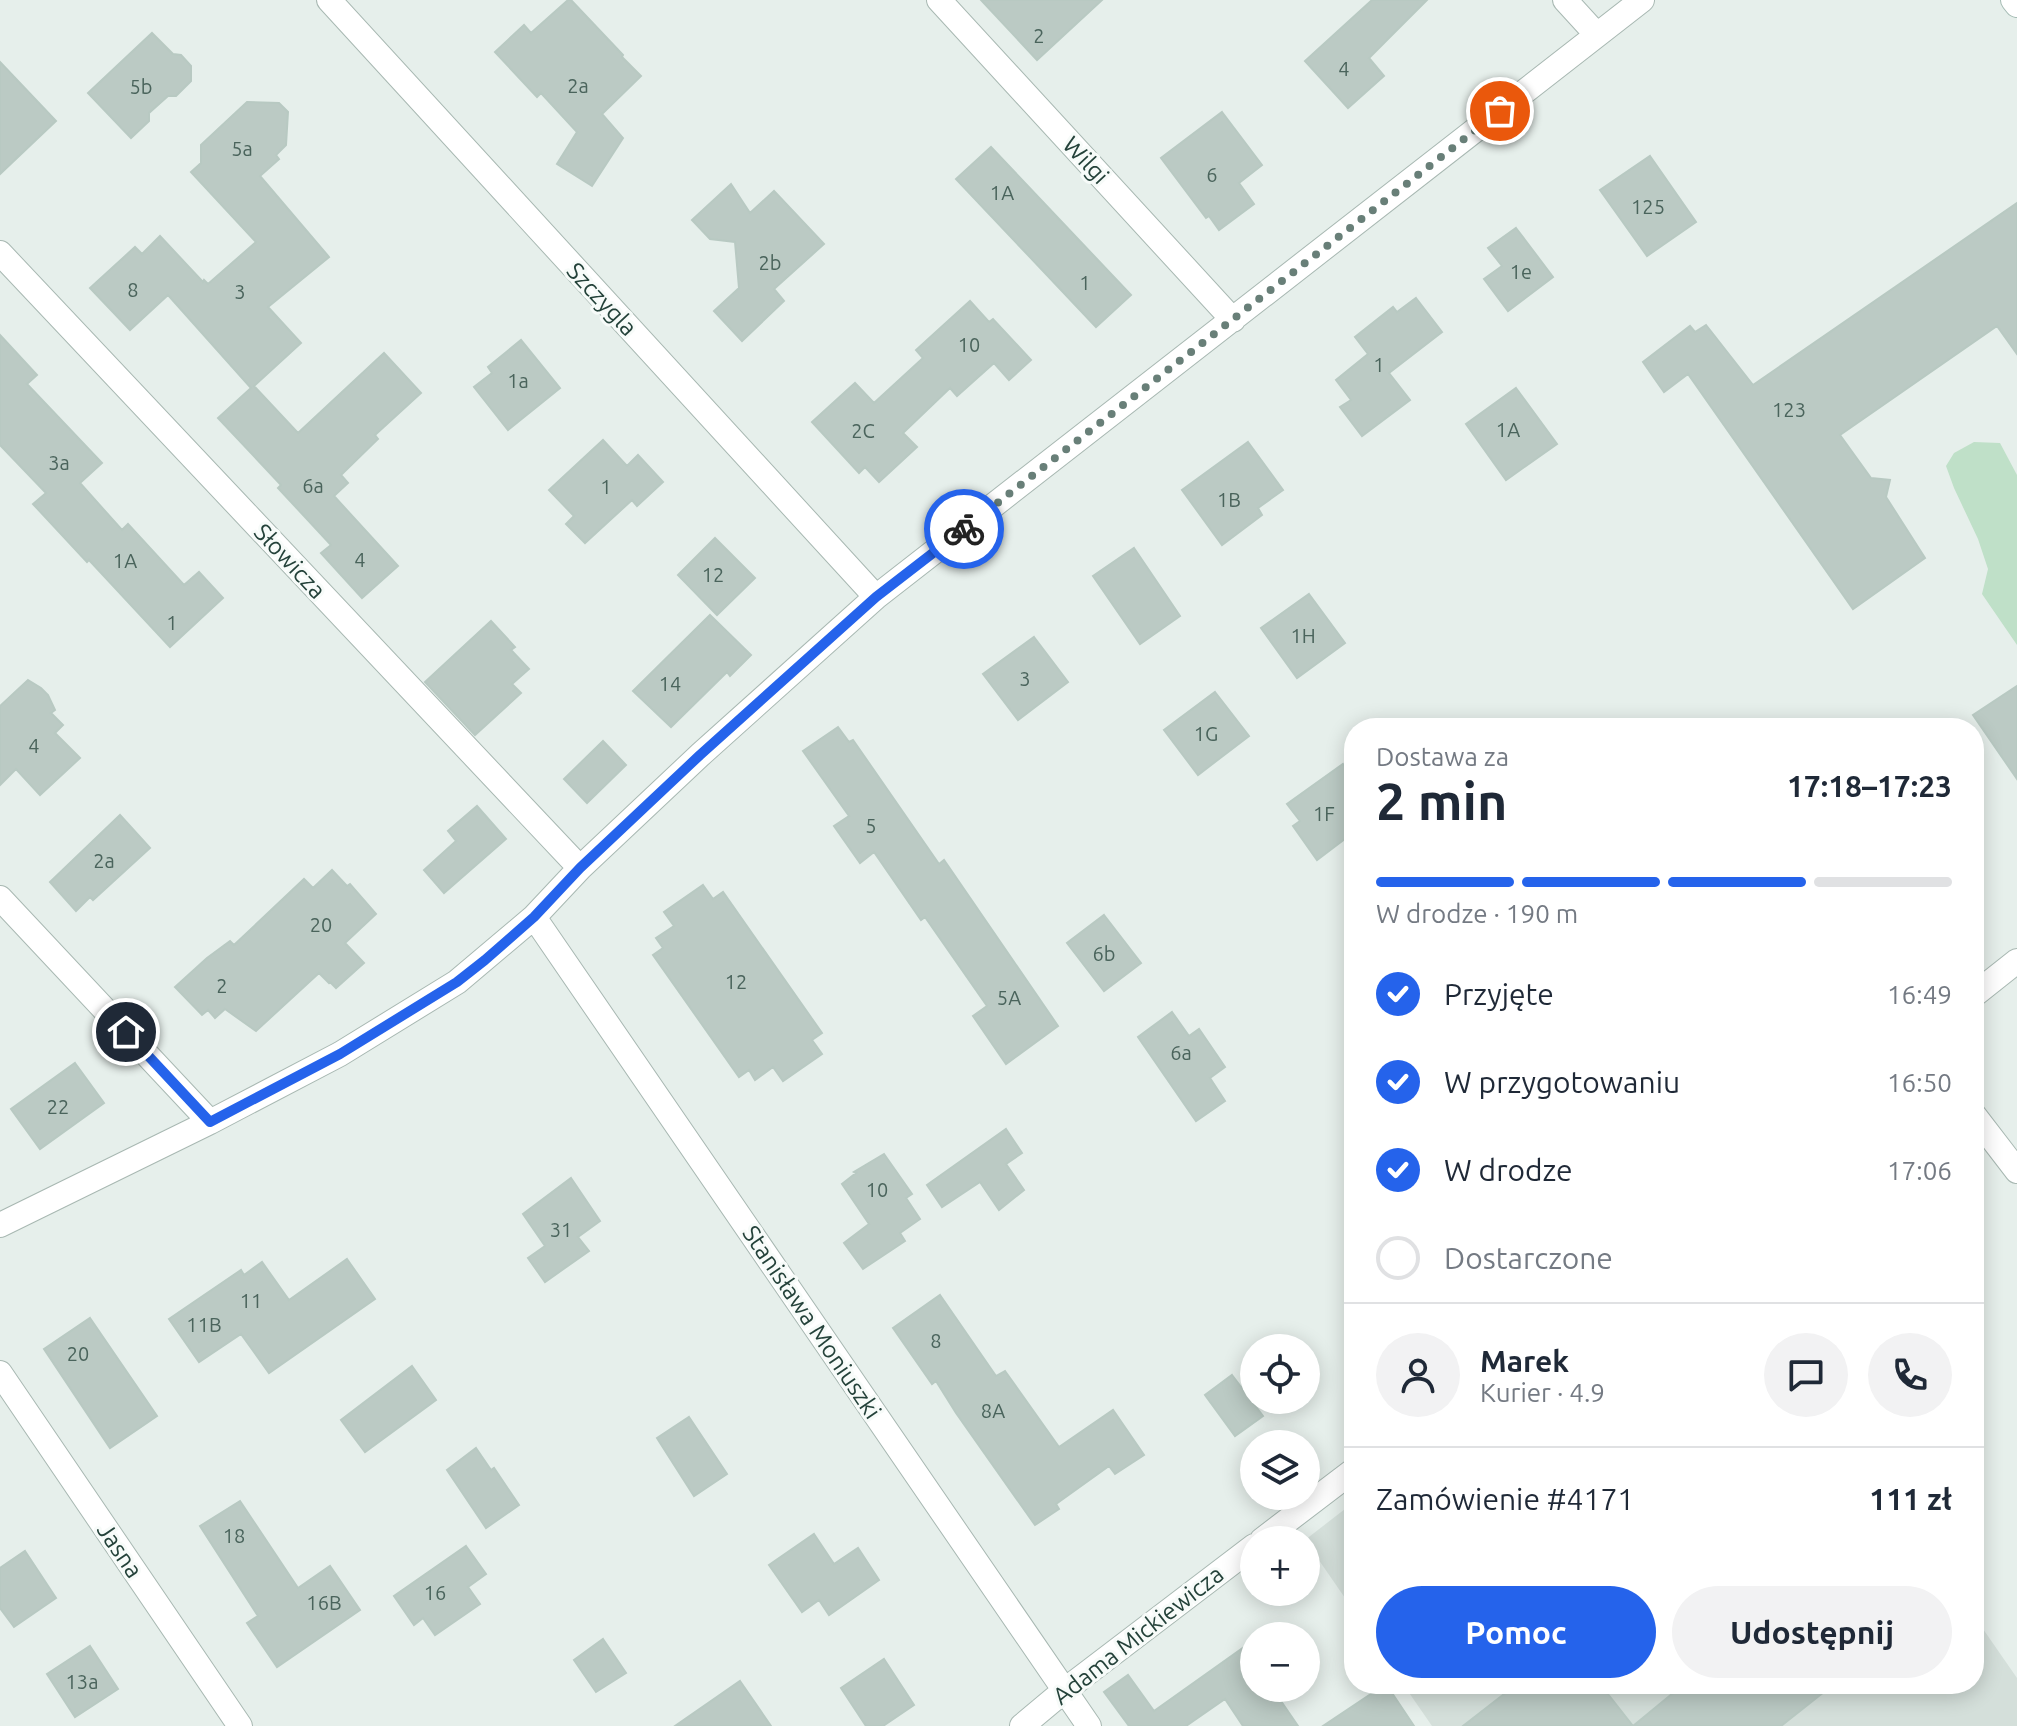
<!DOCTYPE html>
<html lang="pl">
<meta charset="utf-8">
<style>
body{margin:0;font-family:Ubuntu,sans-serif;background:#f2f2f3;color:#1f2937;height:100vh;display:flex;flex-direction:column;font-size:30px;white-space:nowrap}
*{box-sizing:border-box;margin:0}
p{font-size:26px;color:#747a83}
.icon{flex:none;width:44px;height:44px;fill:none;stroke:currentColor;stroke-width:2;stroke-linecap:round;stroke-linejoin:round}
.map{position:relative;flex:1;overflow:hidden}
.side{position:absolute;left:1344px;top:718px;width:640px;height:976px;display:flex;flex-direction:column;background:#fff;border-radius:32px;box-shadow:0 4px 20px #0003}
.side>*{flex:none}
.buttons{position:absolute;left:1240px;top:1334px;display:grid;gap:16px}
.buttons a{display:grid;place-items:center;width:80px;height:80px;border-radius:50%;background:#fff;box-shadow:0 4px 20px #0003;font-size:40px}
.pin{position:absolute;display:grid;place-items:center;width:68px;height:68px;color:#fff;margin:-34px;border:4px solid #fff;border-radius:50%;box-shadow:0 2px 8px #0007}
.courier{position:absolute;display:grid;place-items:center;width:80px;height:80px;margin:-40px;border:6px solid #2563eb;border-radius:50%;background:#fff;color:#222;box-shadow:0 2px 10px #0007}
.headline em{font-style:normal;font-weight:700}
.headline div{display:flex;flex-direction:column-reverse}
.headline{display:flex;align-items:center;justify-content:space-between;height:136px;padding:0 32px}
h1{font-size:52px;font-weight:700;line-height:60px}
.bar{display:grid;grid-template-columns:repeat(4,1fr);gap:12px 8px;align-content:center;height:96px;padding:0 32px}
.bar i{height:10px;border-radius:6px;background:#e0e1e3}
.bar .current{background:#2563eb}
.bar p{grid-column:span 4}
.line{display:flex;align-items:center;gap:20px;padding:0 32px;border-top:2px solid #e0e1e3}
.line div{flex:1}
.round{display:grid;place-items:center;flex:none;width:84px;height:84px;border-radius:42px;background:#f2f2f3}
ol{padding:0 32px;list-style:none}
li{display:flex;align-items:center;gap:24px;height:88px}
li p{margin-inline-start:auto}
li .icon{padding:8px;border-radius:50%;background:#2563eb;color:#fff;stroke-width:4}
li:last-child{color:#747a83}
li i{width:44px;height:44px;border:4px solid #e0e1e3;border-radius:50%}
.primary-button{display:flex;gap:16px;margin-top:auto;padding:16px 32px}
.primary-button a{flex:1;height:92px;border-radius:48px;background:#2563eb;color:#fff;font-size:32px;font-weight:700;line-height:92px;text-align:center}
.primary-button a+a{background:#f2f2f3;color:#1f2937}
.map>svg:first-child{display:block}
.built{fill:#d4dfda}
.green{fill:#bfe0c8}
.building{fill:#bbcac4;stroke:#b8c9c2;stroke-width:2}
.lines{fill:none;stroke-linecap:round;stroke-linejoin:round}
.minor-casing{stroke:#a8b8b2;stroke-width:26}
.secondary-casing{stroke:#a4bbb3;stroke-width:26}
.minor{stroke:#fff;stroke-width:24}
.secondary{stroke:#fff;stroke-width:24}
.done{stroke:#687f78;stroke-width:8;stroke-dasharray:0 14.4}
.route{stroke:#2563eb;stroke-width:10}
.labels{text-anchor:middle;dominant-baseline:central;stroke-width:6;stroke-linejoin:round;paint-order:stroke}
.number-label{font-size:20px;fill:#4a645c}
.street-label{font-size:24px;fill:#24423a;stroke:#f7fbf9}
</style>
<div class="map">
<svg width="2017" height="1726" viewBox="0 0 2017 1726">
<rect width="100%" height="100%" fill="#e6efeb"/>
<path class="built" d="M 1354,1502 L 1354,1611 L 1305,1540 Z
M 1974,1616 L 2017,1678 L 2017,1726 L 1432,1726 L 1403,1684 L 1974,1684 Z"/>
<path class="green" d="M 1974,442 L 2000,443 L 2017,475 L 2017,645 L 1982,594 L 1988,569 L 1978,539 L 1954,488 L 1946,466 L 1954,453 Z"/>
<path class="building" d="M 568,0 L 571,0 L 623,55 L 622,57 L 641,76 L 602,114 L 623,138 L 592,186 L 557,164 L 577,132 L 541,93 L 537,97 L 495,52 L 524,25 L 531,33 Z
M 981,0 L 1102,0 L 1037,60 Z
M 1372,0 L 1427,0 L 1369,58 L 1384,76 L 1348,108 L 1305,61 Z
M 152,33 L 173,54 L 181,55 L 191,66 L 191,81 L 176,96 L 168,96 L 149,113 L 149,121 L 131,138 L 88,93 Z
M 0,62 L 56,121 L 0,174 Z
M 247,102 L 279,103 L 288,112 L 286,145 L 276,155 L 279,159 L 260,176 L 329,257 L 268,307 L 301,343 L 254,386 L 298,433 L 384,353 L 421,393 L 375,435 L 378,439 L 341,475 L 348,483 L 334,496 L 398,566 L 362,598 L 321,553 L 331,545 L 278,488 L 281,485 L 218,418 L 251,388 L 168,295 L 130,330 L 90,288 L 135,247 L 142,254 L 160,236 L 203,282 L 204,280 L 208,284 L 256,242 L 191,172 L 201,163 L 201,145 Z
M 1222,112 L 1262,165 L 1239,183 L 1254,204 L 1219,230 L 1209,216 L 1206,218 L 1161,158 Z
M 991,147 L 1131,295 L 1096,327 L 956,179 Z
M 1650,156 L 1696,222 L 1647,256 L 1600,190 Z
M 731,184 L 750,213 L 774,191 L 824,244 L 774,289 L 784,301 L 742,341 L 714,311 L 739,288 L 735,242 L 710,239 L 692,220 Z
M 2017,203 L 2017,354 L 1997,326 L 1840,435 L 1871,478 L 1890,480 L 1886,497 L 1925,558 L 1853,609 L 1688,374 L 1664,392 L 1643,362 L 1690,326 L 1695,332 L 1706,325 L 1753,385 Z
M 1516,228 L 1553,277 L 1508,311 L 1484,279 L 1502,266 L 1488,248 Z
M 1416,298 L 1442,332 L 1389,373 L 1410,400 L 1362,436 L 1340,407 L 1351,400 L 1336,380 L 1368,354 L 1355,337 L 1393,307 L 1397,312 Z
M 970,301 L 989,322 L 993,319 L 1031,360 L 1009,380 L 994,363 L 957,396 L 950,388 L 903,433 L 917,447 L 879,482 L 865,467 L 859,473 L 812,422 L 855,383 L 874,403 L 923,358 L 916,350 Z
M 0,335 L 37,375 L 27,384 L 102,463 L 80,483 L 122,530 L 128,524 L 184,585 L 199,572 L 223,598 L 170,647 L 89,560 L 87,562 L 33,504 L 46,493 L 0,445 Z
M 521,340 L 560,388 L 508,430 L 474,387 L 492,373 L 488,367 Z
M 1516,388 L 1557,444 L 1506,480 L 1466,424 Z
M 603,440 L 627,466 L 638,455 L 663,482 L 637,506 L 632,500 L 585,543 L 566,524 L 574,516 L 549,490 Z
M 1248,442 L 1283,490 L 1258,508 L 1262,515 L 1222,545 L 1182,490 Z
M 715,538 L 755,578 L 717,615 L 678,575 Z
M 1134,548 L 1180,616 L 1140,644 L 1093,576 Z
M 1309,594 L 1345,643 L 1297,678 L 1261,628 Z
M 710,615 L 751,655 L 730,676 L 727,672 L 671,727 L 633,691 Z
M 491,621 L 515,647 L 511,650 L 529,669 L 512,684 L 521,693 L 475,735 L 425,682 Z
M 1034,637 L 1068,682 L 1018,720 L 983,674 Z
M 28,680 L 41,688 L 48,695 L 55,710 L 51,713 L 63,725 L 55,733 L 80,758 L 40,795 L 16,769 L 0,785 L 0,706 Z
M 2017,686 L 2017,779 L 1973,715 Z
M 1215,692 L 1249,736 L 1198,775 L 1164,730 Z
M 838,727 L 849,742 L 853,740 L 939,864 L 944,860 L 1058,1026 L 1006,1064 L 973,1016 L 987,1006 L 925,917 L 921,920 L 874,852 L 860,863 L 834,826 L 849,816 L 803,751 Z
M 603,741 L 626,765 L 587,803 L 564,779 Z
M 1343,764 L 1354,779 L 1354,832 L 1317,860 L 1293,826 L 1300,821 L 1287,804 Z
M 477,806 L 506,839 L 444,893 L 424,870 L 456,841 L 448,831 Z
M 120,815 L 150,848 L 93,900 L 90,897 L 76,911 L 50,882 Z
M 332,870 L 347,886 L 350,884 L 376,914 L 345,943 L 364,963 L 336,988 L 330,982 L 329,983 L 319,973 L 256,1031 L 225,1009 L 215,1018 L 208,1010 L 202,1015 L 175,987 L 207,958 L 230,941 L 234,945 L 304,879 L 313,888 Z
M 703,885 L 713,899 L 723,892 L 822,1033 L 812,1040 L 822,1054 L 783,1081 L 773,1067 L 755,1080 L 749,1070 L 739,1077 L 653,955 L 663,948 L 656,938 L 674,926 L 664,912 Z
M 1104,915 L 1141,963 L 1104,991 L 1067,943 Z
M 1172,1012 L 1189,1036 L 1199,1029 L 1225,1067 L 1210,1078 L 1225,1101 L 1196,1121 L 1138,1037 Z
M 75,1063 L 104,1103 L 40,1149 L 11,1109 Z
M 1006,1129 L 1022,1153 L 1006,1164 L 1024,1190 L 999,1210 L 980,1182 L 942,1207 L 927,1185 Z
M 884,1154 L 912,1194 L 906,1198 L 920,1219 L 900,1233 L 905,1241 L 863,1269 L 844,1243 L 869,1224 L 842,1184 L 856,1173 L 854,1172 Z
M 571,1178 L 600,1221 L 578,1237 L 589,1251 L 545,1282 L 528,1258 L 545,1246 L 523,1214 Z
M 347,1259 L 375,1299 L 269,1373 L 241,1334 L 199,1362 L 169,1319 L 241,1270 L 244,1275 L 262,1262 L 289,1300 Z
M 940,1295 L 996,1376 L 1005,1371 L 1059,1447 L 1113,1410 L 1144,1455 L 1115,1474 L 1109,1466 L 1056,1504 L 1059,1509 L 1035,1525 L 956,1413 L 936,1381 L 932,1384 L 893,1328 Z
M 90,1318 L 157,1416 L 110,1448 L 44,1349 Z
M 412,1366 L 436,1400 L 365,1452 L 341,1420 Z
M 1232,1375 L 1263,1416 L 1235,1436 L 1205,1395 Z
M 689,1417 L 727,1474 L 694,1496 L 657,1438 Z
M 476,1448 L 491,1470 L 494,1468 L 519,1505 L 486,1528 L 447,1470 Z
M 240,1501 L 298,1588 L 330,1566 L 360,1610 L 277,1667 L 247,1623 L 258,1616 L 200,1526 Z
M 814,1534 L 834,1564 L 858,1548 L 879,1580 L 829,1615 L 819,1600 L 802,1612 L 769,1565 Z
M 466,1546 L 486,1574 L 468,1587 L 480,1604 L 435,1635 L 423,1618 L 414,1625 L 394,1596 Z
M 25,1551 L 56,1598 L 14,1627 L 0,1608 L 0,1568 Z
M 603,1639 L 626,1673 L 596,1692 L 574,1660 Z
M 1254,1640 L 1254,1688 L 1272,1688 L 1298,1726 L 1243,1726 L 1225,1699 L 1186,1726 L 1129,1726 L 1104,1692 L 1128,1675 L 1154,1711 Z
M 90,1646 L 118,1689 L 75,1717 L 47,1674 Z
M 884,1659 L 914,1705 L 883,1726 L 866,1726 L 841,1688 Z
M 740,1681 L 771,1726 L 675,1726 Z
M 1386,1684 L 1414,1726 L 1323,1726 Z
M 1517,1684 L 1600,1684 L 1633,1726 L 1684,1684 L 1834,1684 L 1781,1726 L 1463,1726 Z"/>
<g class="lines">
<defs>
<path id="minor" d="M 329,0 L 876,597
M 939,0 L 1233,320
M 1565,0 L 1597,35
M 0,253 L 580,868
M 0,898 L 210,1122
M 534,917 L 1089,1726
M 1974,995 L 2017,961
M 1974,1115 L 2017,1171
M 0,1225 L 210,1122 L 340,1054 L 457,982 L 534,917 L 580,868 L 700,755 L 876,597 L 1642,0
M 0,1373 L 240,1726
M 1262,1540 L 1354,1470
M 1022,1726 L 1065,1690 L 1254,1546"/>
<path id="secondary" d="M 2013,0 L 2017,5"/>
</defs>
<use href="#minor" class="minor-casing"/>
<use href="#secondary" class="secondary-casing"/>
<use href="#minor" class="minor"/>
<use href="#secondary" class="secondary"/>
</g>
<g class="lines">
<path class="done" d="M 964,529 L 1500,111"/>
<path class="route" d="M 126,1032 L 210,1122 L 340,1054 L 457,982 L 485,960 L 534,917 L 580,868 L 700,755 L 876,597 L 964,529"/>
</g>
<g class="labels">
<g class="number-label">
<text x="1039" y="35">2</text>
<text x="1344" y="68">4</text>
<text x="578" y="85">2a</text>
<text x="141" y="86">5b</text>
<text x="242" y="148">5a</text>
<text x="1212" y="174">6</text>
<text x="1002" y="192">1A</text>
<text x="1648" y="206">125</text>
<text x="770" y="262">2b</text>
<text x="1521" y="271">1e</text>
<text x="1085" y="282">1</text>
<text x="133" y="289">8</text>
<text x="240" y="291">3</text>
<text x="969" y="344">10</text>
<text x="1379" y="364">1</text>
<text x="518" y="380">1a</text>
<text x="1789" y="409">123</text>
<text x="1508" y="429">1A</text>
<text x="863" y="430">2C</text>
<text x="59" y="462">3a</text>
<text x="313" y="485">6a</text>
<text x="606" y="486">1</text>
<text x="1229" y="499">1B</text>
<text x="360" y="559">4</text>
<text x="125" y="560">1A</text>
<text x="713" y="574">12</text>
<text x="172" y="622">1</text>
<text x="1303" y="635">1H</text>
<text x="1025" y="678">3</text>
<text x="670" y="683">14</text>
<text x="1206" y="733">1G</text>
<text x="34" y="745">4</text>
<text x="1324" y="813">1F</text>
<text x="871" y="825">5</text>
<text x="104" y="860">2a</text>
<text x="321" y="924">20</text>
<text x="1104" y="953">6b</text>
<text x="736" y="981">12</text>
<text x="222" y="985">2</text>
<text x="1009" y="997">5A</text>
<text x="1181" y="1052">6a</text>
<text x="58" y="1106">22</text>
<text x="877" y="1189">10</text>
<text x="561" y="1229">31</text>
<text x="251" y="1300">11</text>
<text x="204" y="1324">11B</text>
<text x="936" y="1340">8</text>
<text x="78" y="1353">20</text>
<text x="993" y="1410">8A</text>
<text x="234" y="1535">18</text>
<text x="435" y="1592">16</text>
<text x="324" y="1602">16B</text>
<text x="82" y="1681">13a</text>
</g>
<g class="street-label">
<text transform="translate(1086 160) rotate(47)">Wilgi</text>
<text transform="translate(602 299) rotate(47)">Szczygla</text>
<text transform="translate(290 561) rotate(47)">Słowicza</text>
<text transform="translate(812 1322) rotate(56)">Stanisława Moniuszki</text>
<text transform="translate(120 1550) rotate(56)">Jasna</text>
<text transform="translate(1138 1635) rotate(-38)">Adama Mickiewicza</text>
</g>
</g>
</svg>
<div class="buttons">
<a><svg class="icon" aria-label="locate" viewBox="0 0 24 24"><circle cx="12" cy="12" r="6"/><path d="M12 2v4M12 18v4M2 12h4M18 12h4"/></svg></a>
<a><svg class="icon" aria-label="layers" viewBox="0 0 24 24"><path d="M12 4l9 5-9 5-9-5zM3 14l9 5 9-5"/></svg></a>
<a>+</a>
<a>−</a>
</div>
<div class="pin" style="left:1500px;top:111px;background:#ea580c"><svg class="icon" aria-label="bag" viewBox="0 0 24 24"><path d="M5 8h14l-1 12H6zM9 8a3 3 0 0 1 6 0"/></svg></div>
<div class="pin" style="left:126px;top:1032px;background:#1f2937"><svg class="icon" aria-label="home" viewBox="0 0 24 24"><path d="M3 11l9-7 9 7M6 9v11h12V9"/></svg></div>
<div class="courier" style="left:964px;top:529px"><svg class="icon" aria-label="bike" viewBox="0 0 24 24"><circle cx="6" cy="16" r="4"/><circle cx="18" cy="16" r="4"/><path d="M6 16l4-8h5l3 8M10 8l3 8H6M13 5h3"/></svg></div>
<section class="side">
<div class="headline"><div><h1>2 min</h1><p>Dostawa za</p></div><em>17:18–17:23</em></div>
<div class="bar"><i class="current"></i><i class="current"></i><i class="current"></i><i></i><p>W drodze · 190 m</p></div>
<ol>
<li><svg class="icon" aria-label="check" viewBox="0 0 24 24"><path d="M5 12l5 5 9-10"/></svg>Przyjęte<p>16:49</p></li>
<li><svg class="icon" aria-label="check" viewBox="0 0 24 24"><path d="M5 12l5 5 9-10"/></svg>W przygotowaniu<p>16:50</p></li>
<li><svg class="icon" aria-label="check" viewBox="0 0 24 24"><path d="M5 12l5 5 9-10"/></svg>W drodze<p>17:06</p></li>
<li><i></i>Dostarczone</li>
</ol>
<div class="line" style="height:144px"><a class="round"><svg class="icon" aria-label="person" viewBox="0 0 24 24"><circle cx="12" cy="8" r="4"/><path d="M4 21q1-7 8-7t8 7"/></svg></a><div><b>Marek</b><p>Kurier · 4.9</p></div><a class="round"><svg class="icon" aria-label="chat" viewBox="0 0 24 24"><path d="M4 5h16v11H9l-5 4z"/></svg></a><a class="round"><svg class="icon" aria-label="phone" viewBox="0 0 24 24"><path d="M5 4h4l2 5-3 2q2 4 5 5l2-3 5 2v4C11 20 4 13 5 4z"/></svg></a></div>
<div class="line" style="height:104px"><div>Zamówienie #4171</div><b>111 zł</b></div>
<div class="primary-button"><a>Pomoc</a><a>Udostępnij</a></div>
</section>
</div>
